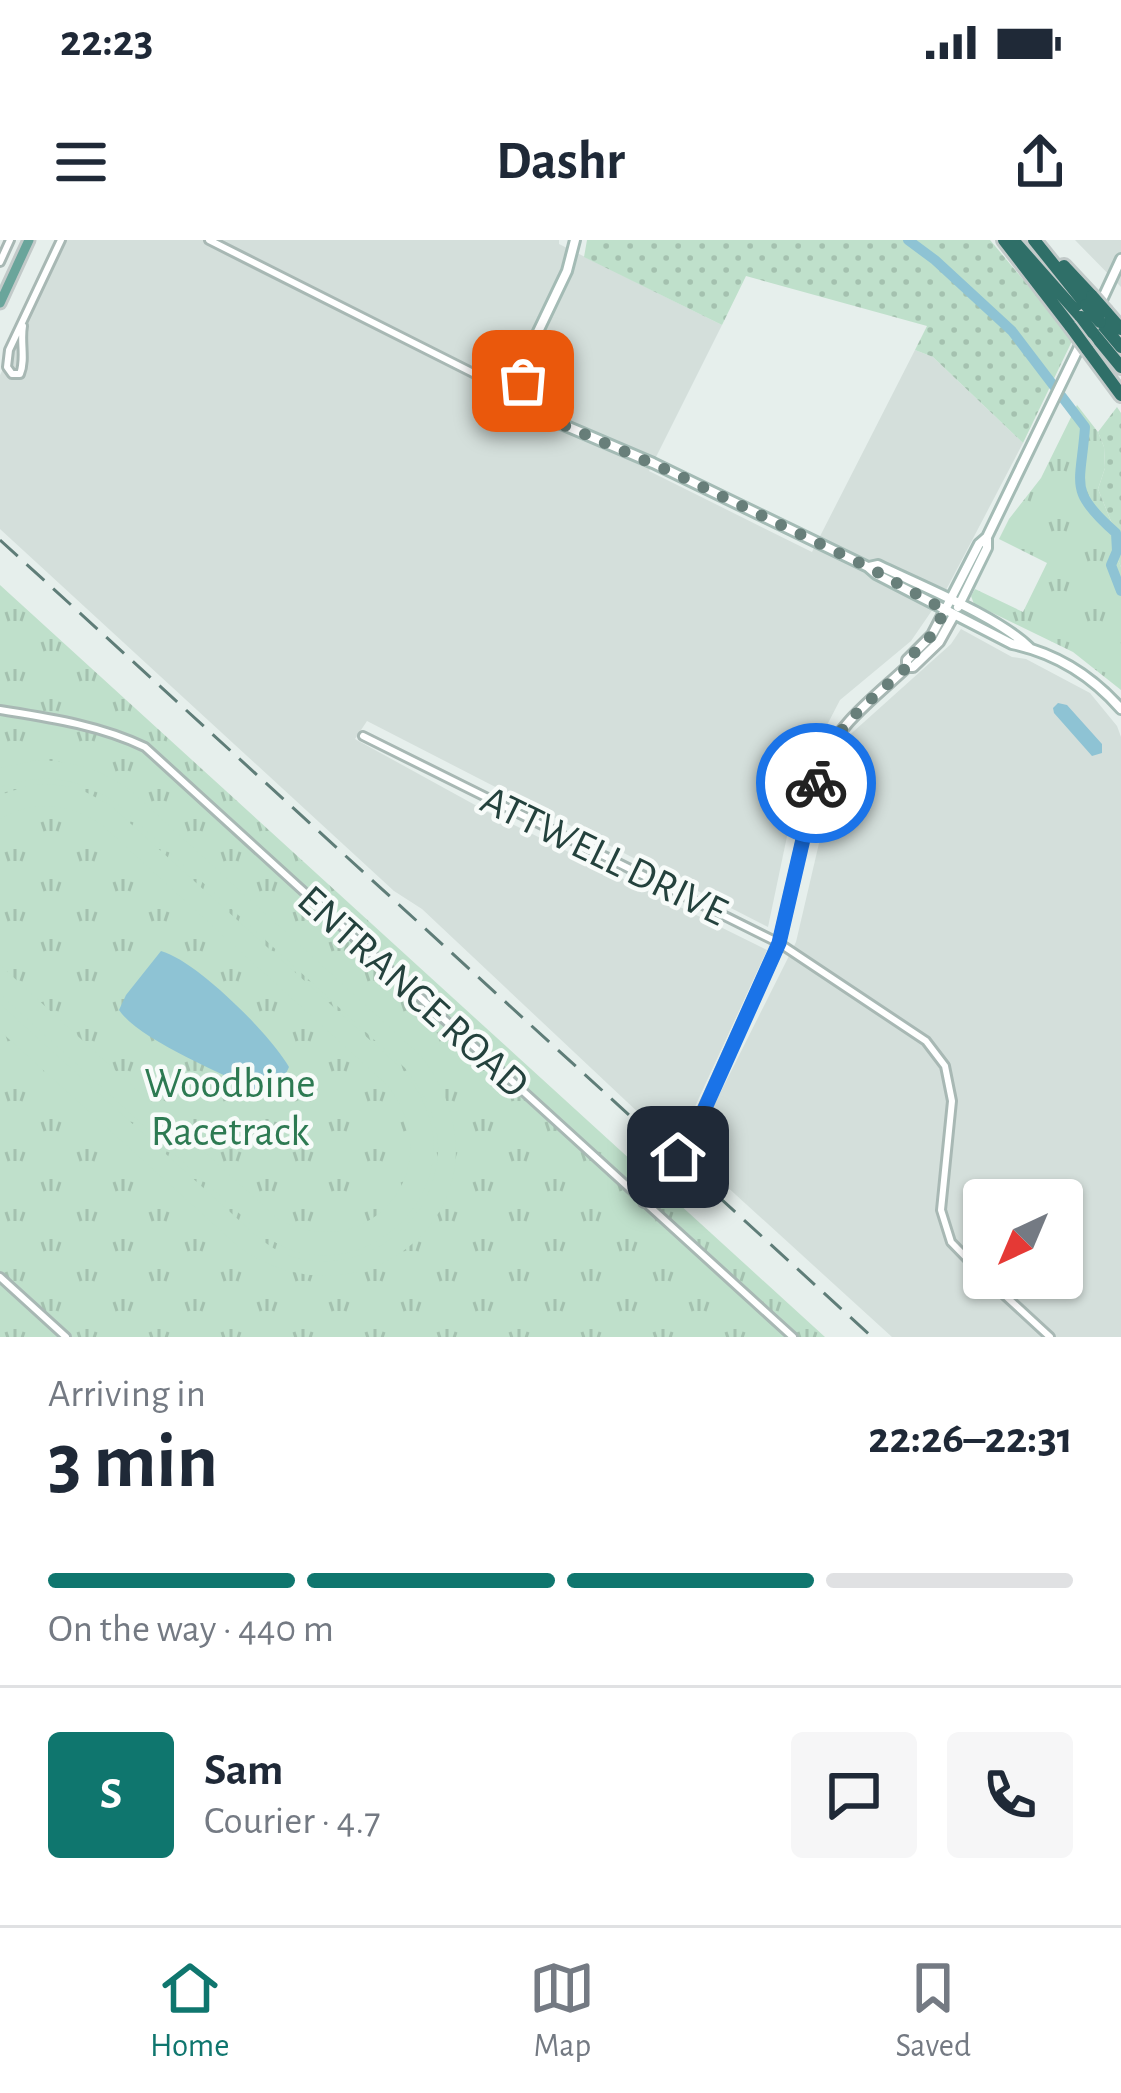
<!DOCTYPE html>
<meta charset="utf-8">
<style>
body{margin:0;font-family:"Alegreya Sans",sans-serif;background:#f6f6f7;color:#1f2937;height:100vh;display:flex;flex-direction:column;font-size:45px;white-space:nowrap}
*{box-sizing:border-box;margin:0}
p{font-size:39px;color:#747a83}
.icon{flex:none;width:66px;height:66px;fill:none;stroke:currentColor;stroke-width:2;stroke-linecap:round;stroke-linejoin:round}
.map{position:relative;height:1097px;overflow:hidden}
.panel{display:flex;flex-direction:column;background:#fff;flex:1}
.panel>*{flex:none}
.needle{width:78px;rotate:224deg}
.tools{position:absolute;left:963px;top:939px;display:grid;gap:24px}
.tools a{display:grid;place-items:center;width:120px;height:120px;border-radius:12px;background:#fff;box-shadow:0 3px 9px #0004;font-size:60px}
.pin{position:absolute;display:grid;place-items:center;width:102px;height:102px;color:#fff;margin:-51px;border-radius:24px;box-shadow:0 6px 18px #0006}
.courier{position:absolute;display:grid;place-items:center;width:120px;height:120px;margin:-60px;border:9px solid #1a73e8;border-radius:50%;background:#fff;color:#222;box-shadow:0 3px 15px #0007}
.headline em{font-style:normal;font-weight:700}
.headline div{display:flex;flex-direction:column-reverse}
.headline{display:flex;align-items:center;justify-content:space-between;height:204px;padding:0 48px}
h1{font-size:78px;font-weight:700;line-height:90px}
.bar{display:grid;grid-template-columns:repeat(4,1fr);gap:18px 12px;align-content:center;height:144px;padding:0 48px}
.bar i{height:15px;border-radius:9px;background:#e0e1e3}
.bar .selected{background:#0f766e}
.bar p{grid-column:span 4}
.line{display:flex;align-items:center;gap:30px;padding:0 48px;border-top:3px solid #e0e1e3}
.line div{flex:1}
.round{display:grid;place-items:center;flex:none;width:126px;height:126px;border-radius:12px;background:#f6f6f7}
.status{display:flex;justify-content:space-between;align-items:center;height:84px;padding:0 60px;background:#fff;direction:ltr}
.status svg{height:33px;fill:currentColor}
header{display:flex;justify-content:space-between;align-items:center;height:156px;padding:0 48px;background:#fff;font-size:54px;font-weight:700}
.dock{display:flex;justify-content:space-around;align-items:center;height:168px;border-top:3px solid #e0e1e3;background:#fff;font-size:33px;color:#747a83}
.dock a{display:grid;justify-items:center;gap:6px}
.dock .selected{color:#0f766e}
.map>svg:first-child{display:block}
.built{fill:#d4dfdb;fill-rule:evenodd}
.grass{fill:url(#grass-dots)}
.park{fill:url(#park-tufts)}
.garden{fill:#bfe0cb}
.water{fill:#8ec3d4}
.lines{fill:none;stroke-linecap:round;stroke-linejoin:round}
.river{stroke:#8ec3d4;stroke-width:10}
.minor-casing{stroke:#a8b8b4;stroke-width:12}
.tertiary-casing{stroke:#a8b8b4;stroke-width:14}
.secondary-casing{stroke:#a4bbb5;stroke-width:14}
.primary-casing{stroke:#c2cac9;stroke-width:15}
.motorway-casing{stroke:#c2cac9;stroke-width:18}
.minor{stroke:#fff;stroke-width:6}
.tertiary{stroke:#fff;stroke-width:8}
.secondary{stroke:#fff;stroke-width:8}
.primary{stroke:#6aa59b;stroke-width:9}
.motorway{stroke:#2f6f68;stroke-width:12}
.rail{stroke:#5f7d78;stroke-width:3;stroke-dasharray:24 12;stroke-linecap:butt}
.motorway-bridge-casing{stroke:#c2cac9;stroke-width:18;stroke-linecap:butt}
.motorway-bridge{stroke:#2f6f68;stroke-width:12}
.done{stroke:#687f7a;stroke-width:12;stroke-dasharray:0 21.6}
.route{stroke:#1a73e8;stroke-width:15}
.labels{text-anchor:middle;dominant-baseline:central;stroke-width:9;stroke-linejoin:round;paint-order:stroke}
.street-label{font-size:42px;fill:#24423d;stroke:#f7fbf9}
.park-label{font-size:42px;fill:#2d7a52;stroke:#f7fbf9}
</style>
<div class="status"><b>22:23</b><svg viewBox="0 0 49 12"><path d="M0 12V9h3v3zM5 12V6h3v6zM10 12V3h3v9zM15 12V0h3v12zM26 1h20v11H26zM47 4h2v5h-2z"/></svg></div>
<header><svg class="icon" aria-label="menu" viewBox="0 0 24 24"><path d="M4 6h16M4 12h16M4 18h16"/></svg>Dashr<svg class="icon" aria-label="share" viewBox="0 0 24 24"><path d="M12 15V3M7 8l5-5 5 5M5 13v7h14v-7"/></svg></header>
<div class="map">
<svg width="1121" height="1097" viewBox="0 0 1121 1097">
<defs>
<pattern id="grass-dots" width="8" height="8" patternUnits="userSpaceOnUse" patternTransform="scale(3)"><rect width="8" height="8" fill="#bfe0cb"/><path d="M2 2h.1M6 6h.1" fill="none" stroke="#a4c1af" stroke-width="1.8" stroke-linecap="round"/></pattern>
<pattern id="park-tufts" width="24" height="20" patternUnits="userSpaceOnUse" patternTransform="scale(3)"><rect width="24" height="20" fill="#bfe0cb"/><path d="M3 7l-1-3M5 7V3M7 7l1-3M15 17l-1-3M17 17v-4M19 17l1-3" fill="none" stroke="#a4c1af"/></pattern>
</defs>
<rect width="100%" height="100%" fill="#e6efec"/>
<path class="built" d="M 66,0 L 559,0 L 559,4 L 722,85 L 649,231 L 812,312 L 915,110 L 933,117 L 1023,203 L 946,350 L 911,401 L 840,460 L 799,539 L 768,687 L 367,481 L 355,499 L 486,571 L 767,710 L 676,908 L 422,669 L 394,651 L 0,289 L 0,135 Z
M 1075,0 L 1121,0 L 1121,47 Z
M 961,389 L 1012,417 L 1026,419 L 1090,453 L 1117,486 L 1121,497 L 1121,1097 L 892,1097 L 690,913 L 796,702 L 820,599 L 830,529 L 844,500 L 951,404 ZM 984,960 L 1062,960 L 1062,1038 L 984,1038 Z"/>
<path class="grass" d="M 587,0 L 990,0 L 1073,99 L 1023,203 L 933,117 L 915,110 L 927,86 L 746,36 L 722,85 L 584,17 Z
M 1117,167 L 1121,173 L 1121,327 L 1118,320 L 1115,291 L 1098,249 L 1105,228 L 1104,207 L 1098,192 Z"/>
<path class="park" d="M 1077,165 L 1098,192 L 1104,207 L 1105,228 L 1098,249 L 1115,291 L 1118,320 L 1121,327 L 1121,450 L 1073,412 L 974,364 L 971,356 L 975,349 L 1023,372 L 1047,323 L 999,299 L 1009,279 L 1041,238 Z
M 0,345 L 825,1097 L 0,1097 Z"/>
<path class="garden" d="M 37,520 C 73,521 100,529 130,550 L 421,816 C 527,956 370,1097 240,1008 L 0,791 L 0,764 L 260,999 C 270,1006 280,1013 292,1017 C 362,1037 434,986 438,913 C 440,881 424,852 405,828 L 115,562 C 78,538 43,532 0,547 L 0,528 Z
M 49,544 L 78,548 L 110,565 L 402,829 C 418,849 430,869 433,896 C 441,968 369,1031 298,1012 C 286,1009 275,1002 264,996 L 0,754 L 0,725 L 278,979 C 370,1028 451,928 388,846 L 101,584 C 68,563 35,559 0,579 L 0,555 L 30,545 Z"/>
<path class="water" d="M 1058,463 L 1067,465 L 1102,504 L 1102,513 L 1092,516 L 1054,473 L 1053,468 Z
M 161,711 C 197,721 270,794 289,827 L 280,846 L 268,854 L 258,852 C 223,833 139,800 119,770 L 126,755 Z"/>
<g class="lines">
<path class="river" d="M 908,0 L 935,20 L 1012,91 L 1085,187 C 1081,246 1067,250 1116,293 L 1117,311 L 1111,325 L 1121,351"/>
<defs>
<path id="minor" d="M 209,0 L 487,140 L 502,143 L 523,141
M 0,22 L 10,0
M 23,86 C 20,102 26,119 20,134 L 12,134 L 7,127 L 9,110 L 61,0
M 0,470 C 50,478 99,485 145,507 L 793,1097
M 363,496 L 779,703 L 926,801 L 945,826 L 952,861 L 941,970 L 951,1002 L 984,1036
M 0,1037 L 66,1097
M 986,1038 L 1050,1097"/>
<path id="tertiary" d="M 907,427 L 907,420 L 932,395 L 945,370
M 678,917 L 691,897 L 779,703 L 820,525 C 838,484 875,457 907,427 L 913,427 L 939,402 L 954,375
M 644,962 L 666,933"/>
<path id="secondary" d="M 575,0 L 567,31 L 523,123 L 525,149 L 537,169 L 552,180 L 653,223 L 868,327 L 876,334 L 1012,404 C 1055,413 1092,436 1121,469
M 1100,64 L 1121,19
M 869,327 L 878,325 C 921,346 997,376 1030,408
M 958,367 L 987,308 L 987,299
M 945,370 L 979,304 L 987,297 L 1083,99"/>
<path id="primary" d="M 0,63 L 29,0"/>
<path id="motorway" d="M 1004,0 L 1071,87
M 1013,0 L 1081,77
M 1034,0 L 1086,65
M 1064,26 L 1092,56
M 1106,72 L 1121,89
M 1100,82 L 1121,107
M 1093,93 L 1121,127
M 1087,109 L 1121,155"/>
</defs>
<use href="#minor" class="minor-casing"/>
<use href="#tertiary" class="tertiary-casing"/>
<use href="#secondary" class="secondary-casing"/>
<use href="#primary" class="primary-casing"/>
<use href="#motorway" class="motorway-casing"/>
<use href="#minor" class="minor"/>
<use href="#tertiary" class="tertiary"/>
<use href="#secondary" class="secondary"/>
<use href="#primary" class="primary"/>
<use href="#motorway" class="motorway"/>
<path class="rail" d="M 0,300 L 872,1097"/>
<defs>
<path id="motorway-bridge" d="M 1092,56 L 1106,72
M 1086,65 L 1100,82
M 1081,77 L 1093,93
M 1071,87 L 1087,109"/>
</defs>
<use href="#motorway-bridge" class="motorway-bridge-casing"/>
<use href="#motorway-bridge" class="motorway-bridge"/>
</g>
<g class="lines">
<path class="done" d="M 523,141 L 531,163 L 552,180 L 676,234 L 868,327 L 945,370 L 932,395 L 907,420 L 907,427 C 868,463 830,488 816,543"/>
<path class="route" d="M 678,917 L 692,897 L 779,703 L 816,543"/>
</g>
<g class="labels">
<g class="street-label">
<text transform="translate(604 616) rotate(26)">ATTWELL DRIVE</text>
<text transform="translate(413 752) rotate(42)">ENTRANCE ROAD</text>
</g>
<g class="park-label">
<text x="230" y="844">Woodbine<tspan x="230" dy="48">Racetrack</tspan></text>
</g>
</g>
</svg>
<div class="tools">
<a><svg class="needle" viewBox="-14 -14 28 28"><path d="M0-13l5 13h-10z" fill="#e53935"/><path d="M0 13l5-13h-10z" fill="#747a83"/></svg></a>
</div>
<div class="pin" style="left:523px;top:141px;background:#ea580c"><svg class="icon" aria-label="bag" viewBox="0 0 24 24"><path d="M5 8h14l-1 12H6zM9 8a3 3 0 0 1 6 0"/></svg></div>
<div class="pin" style="left:678px;top:917px;background:#1f2937"><svg class="icon" aria-label="home" viewBox="0 0 24 24"><path d="M3 11l9-7 9 7M6 9v11h12V9"/></svg></div>
<div class="courier" style="left:816px;top:543px"><svg class="icon" aria-label="bike" viewBox="0 0 24 24"><circle cx="6" cy="16" r="4"/><circle cx="18" cy="16" r="4"/><path d="M6 16l4-8h5l3 8M10 8l3 8H6M13 5h3"/></svg></div>
</div>
<section class="panel">
<div class="headline"><div><h1>3 min</h1><p>Arriving in</p></div><em>22:26–22:31</em></div>
<div class="bar"><i class="selected"></i><i class="selected"></i><i class="selected"></i><i></i><p>On the way · 440 m</p></div>
<div class="line" style="height:216px"><b class="round" style="background:#0f766e;color:#fff">S</b><div><b>Sam</b><p>Courier · 4.7</p></div><a class="round"><svg class="icon" aria-label="chat" viewBox="0 0 24 24"><path d="M4 5h16v11H9l-5 4z"/></svg></a><a class="round"><svg class="icon" aria-label="phone" viewBox="0 0 24 24"><path d="M5 4h4l2 5-3 2q2 4 5 5l2-3 5 2v4C11 20 4 13 5 4z"/></svg></a></div>
</section>
<nav class="dock">
<a class="selected"><svg class="icon" aria-label="home" viewBox="0 0 24 24"><path d="M3 11l9-7 9 7M6 9v11h12V9"/></svg>Home</a>
<a><svg class="icon" aria-label="map" viewBox="0 0 24 24"><path d="M3 6l6-2 6 2 6-2v14l-6 2-6-2-6 2zM9 4v14M15 6v14"/></svg>Map</a>
<a><svg class="icon" aria-label="saved" viewBox="0 0 24 24"><path d="M7 4h10v16l-5-4-5 4z"/></svg>Saved</a>
</nav>
